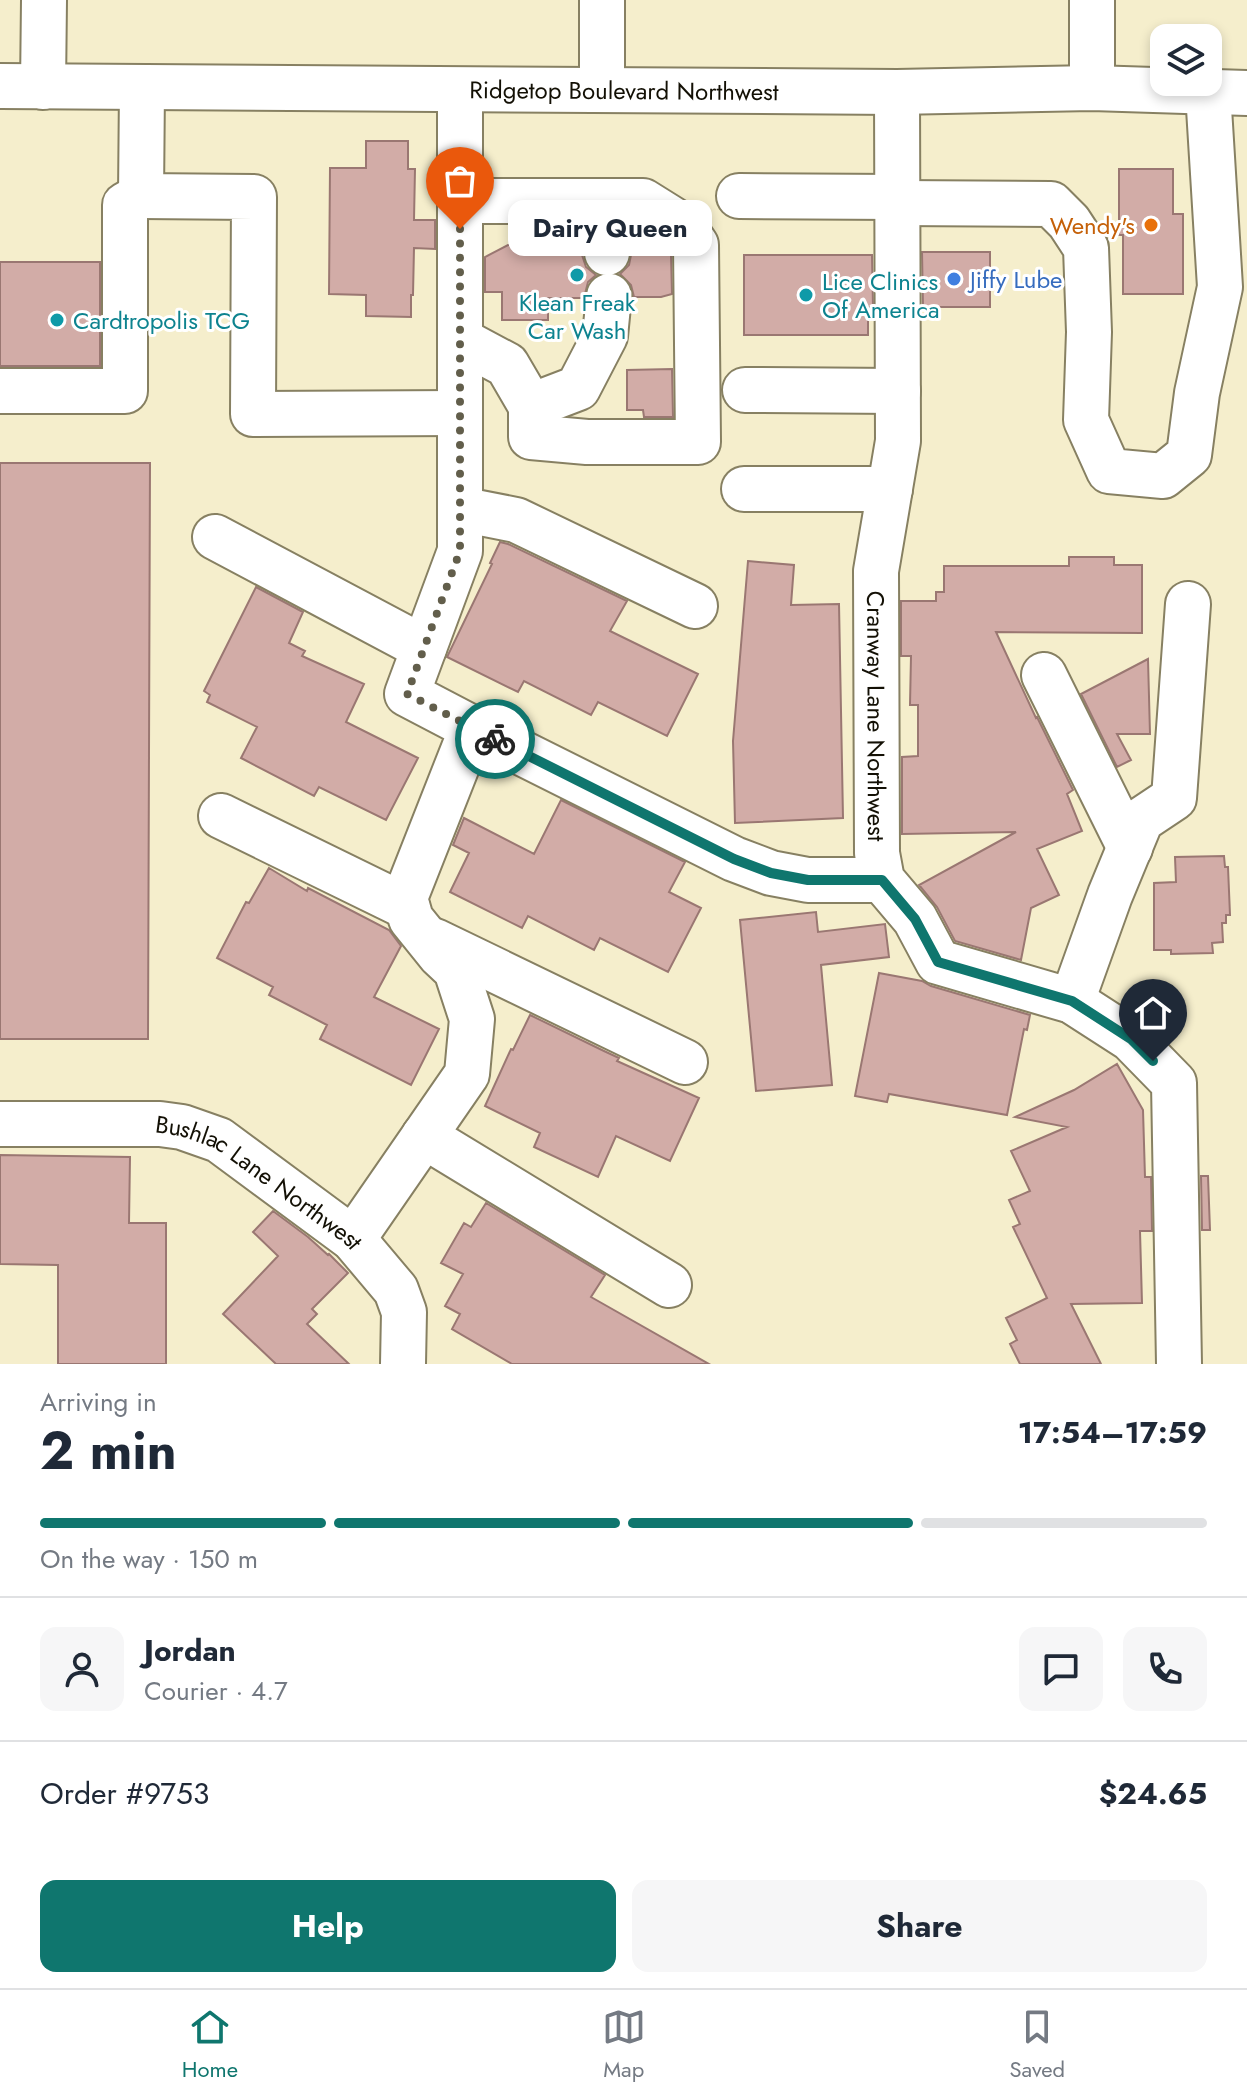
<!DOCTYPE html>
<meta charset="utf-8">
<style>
body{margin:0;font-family:Jost,sans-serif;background:#f6f6f7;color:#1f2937;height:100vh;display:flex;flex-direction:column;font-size:30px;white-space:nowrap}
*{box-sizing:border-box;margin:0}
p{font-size:26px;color:#747a83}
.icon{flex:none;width:44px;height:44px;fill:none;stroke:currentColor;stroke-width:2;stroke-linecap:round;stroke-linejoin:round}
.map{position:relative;height:1364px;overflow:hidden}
.drawer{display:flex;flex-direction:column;background:#fff;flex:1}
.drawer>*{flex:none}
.tools{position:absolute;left:1150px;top:24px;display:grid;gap:16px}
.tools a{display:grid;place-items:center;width:72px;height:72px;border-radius:16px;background:#fff;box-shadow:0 4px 12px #0003;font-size:40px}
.pin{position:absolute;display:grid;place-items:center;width:68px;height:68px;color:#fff;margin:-82px -34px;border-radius:50% 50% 50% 0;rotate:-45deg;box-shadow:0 0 8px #0007}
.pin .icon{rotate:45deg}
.courier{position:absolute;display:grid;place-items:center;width:80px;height:80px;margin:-40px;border:6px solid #0f766e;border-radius:50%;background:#fff;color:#222;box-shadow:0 2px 10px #0007}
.bubble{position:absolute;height:56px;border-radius:16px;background:#fff;box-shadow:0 4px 12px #0003;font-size:26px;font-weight:700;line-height:56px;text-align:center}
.overview em{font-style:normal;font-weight:700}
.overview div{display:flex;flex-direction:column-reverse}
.overview{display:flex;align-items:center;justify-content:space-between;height:136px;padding:0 40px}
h1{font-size:52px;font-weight:700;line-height:60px}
.bar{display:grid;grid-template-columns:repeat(4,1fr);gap:12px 8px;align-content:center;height:96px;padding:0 40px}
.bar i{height:10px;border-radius:6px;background:#e0e1e3}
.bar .current{background:#0f766e}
.bar p{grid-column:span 4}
.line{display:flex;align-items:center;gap:20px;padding:0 40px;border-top:2px solid #e0e1e3}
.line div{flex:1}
.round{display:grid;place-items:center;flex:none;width:84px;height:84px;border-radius:16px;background:#f6f6f7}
.cta{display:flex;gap:16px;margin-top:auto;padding:16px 40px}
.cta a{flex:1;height:92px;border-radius:16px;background:#0f766e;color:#fff;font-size:32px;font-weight:700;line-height:92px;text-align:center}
.cta a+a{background:#f6f6f7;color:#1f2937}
.dock{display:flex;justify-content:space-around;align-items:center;height:112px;border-top:2px solid #e0e1e3;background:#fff;font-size:22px;color:#747a83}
.dock a{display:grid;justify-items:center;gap:4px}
.dock .current{color:#0f766e}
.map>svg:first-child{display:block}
.building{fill:#d2aca7;stroke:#9a7772;stroke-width:2}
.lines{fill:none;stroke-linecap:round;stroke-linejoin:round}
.minor-casing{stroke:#878062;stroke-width:48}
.major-casing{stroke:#878062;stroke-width:48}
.minor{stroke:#fff;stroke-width:44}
.major{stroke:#fff;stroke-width:44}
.done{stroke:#625e4b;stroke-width:8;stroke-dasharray:0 14.4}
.route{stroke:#0f766e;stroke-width:10}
.food-dot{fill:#e8710a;stroke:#fff;stroke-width:3}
.culture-dot{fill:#0f9aa8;stroke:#fff;stroke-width:3}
.shop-dot{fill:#3f7fe0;stroke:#fff;stroke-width:3}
.labels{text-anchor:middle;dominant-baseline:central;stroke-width:6;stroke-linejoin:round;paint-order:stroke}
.street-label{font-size:24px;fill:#131005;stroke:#fff}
.food-label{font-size:24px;fill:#c56008;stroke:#fff;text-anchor:end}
.shop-label{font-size:24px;fill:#366cbe;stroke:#fff;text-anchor:start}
.culture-label{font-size:24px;fill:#0d838f;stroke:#fff;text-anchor:start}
</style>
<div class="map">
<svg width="1247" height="1364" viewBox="0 0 1247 1364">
<rect width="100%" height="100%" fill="#f5eecc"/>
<path class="building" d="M 366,141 L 408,141 L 408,169 L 415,169 L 414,220 L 435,220 L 435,249 L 414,248 L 413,295 L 411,295 L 411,317 L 366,316 L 366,295 L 329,294 L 330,168 L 366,168 Z
M 1119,169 L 1173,169 L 1173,214 L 1183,214 L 1183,294 L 1123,294 L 1123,235 L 1119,235 Z
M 508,245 L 546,245 L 546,255 L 582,255 L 586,267 L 596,275 L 588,282 L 584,298 L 548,298 L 548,320 L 502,320 L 502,292 L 485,292 L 485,257 Z
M 922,252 L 990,252 L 990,307 L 923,307 Z
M 631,255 L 671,255 L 672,294 L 661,297 L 634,297 L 631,285 L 620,274 L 629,265 Z
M 744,255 L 872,255 L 873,307 L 868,307 L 868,335 L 744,335 Z
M 0,262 L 100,262 L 100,366 L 0,366 Z
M 672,369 L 673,417 L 644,417 L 643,410 L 627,410 L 627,370 Z
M 0,463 L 150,463 L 148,1039 L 0,1039 Z
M 500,542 L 508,544 L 627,601 L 610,631 L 698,674 L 667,736 L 598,702 L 591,715 L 524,681 L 518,692 L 447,657 L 492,564 L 490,563 Z
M 1069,557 L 1114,557 L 1114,565 L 1142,565 L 1142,633 L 996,632 L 1036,718 L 1037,717 L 1073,790 L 1067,794 L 1082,831 L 1037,849 L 1059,895 L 1031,908 L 1021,960 L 955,941 L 937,907 L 919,885 L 1016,832 L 902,834 L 902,757 L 918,756 L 918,705 L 910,705 L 911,656 L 901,656 L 901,601 L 936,601 L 936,592 L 944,592 L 944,566 L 1069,566 Z
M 748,561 L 794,565 L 791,605 L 839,604 L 843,818 L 735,823 L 733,741 Z
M 256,587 L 303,612 L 289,643 L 305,651 L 302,656 L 364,684 L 346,722 L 418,758 L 386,820 L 319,787 L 314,796 L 241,758 L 257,727 L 207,702 L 210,695 L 204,691 Z
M 1148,659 L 1150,734 L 1117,734 L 1131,760 L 1117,767 L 1081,694 Z
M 561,800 L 685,862 L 669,892 L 701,908 L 668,972 L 600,938 L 594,950 L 528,916 L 522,928 L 450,892 L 469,853 L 453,845 L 464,818 L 534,854 Z
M 1224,856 L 1225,867 L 1228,867 L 1230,915 L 1226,915 L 1226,923 L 1222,923 L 1223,942 L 1212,943 L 1213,953 L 1171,954 L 1171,950 L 1154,950 L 1154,883 L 1176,882 L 1175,857 Z
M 269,868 L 307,891 L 308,888 L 389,930 L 401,946 L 374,997 L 439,1029 L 411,1085 L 320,1039 L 327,1025 L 269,995 L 273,987 L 217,958 L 246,902 L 249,903 Z
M 816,912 L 818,932 L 885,924 L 889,957 L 821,965 L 832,1085 L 756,1091 L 740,920 Z
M 879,973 L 922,981 L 931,986 L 1030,1015 L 1027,1030 L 1024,1029 L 1007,1115 L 889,1094 L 887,1102 L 855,1096 Z
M 530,1015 L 604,1051 L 619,1058 L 617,1061 L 699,1098 L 670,1161 L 616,1136 L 598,1177 L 534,1147 L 540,1133 L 485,1106 L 511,1049 L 513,1050 Z
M 1117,1064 L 1143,1110 L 1145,1177 L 1151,1177 L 1152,1231 L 1140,1231 L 1142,1303 L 1071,1304 L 1101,1364 L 1020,1364 L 1010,1344 L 1017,1340 L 1006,1318 L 1047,1298 L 1013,1227 L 1020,1224 L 1009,1200 L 1030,1191 L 1011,1151 L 1067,1127 L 1015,1117 L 1074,1090 Z
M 0,1155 L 130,1157 L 129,1223 L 166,1223 L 166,1364 L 58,1364 L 58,1265 L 0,1264 Z
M 1201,1176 L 1208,1176 L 1210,1230 L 1202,1230 Z
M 486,1203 L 605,1275 L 591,1297 L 709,1364 L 512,1364 L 452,1329 L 460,1314 L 445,1306 L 463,1274 L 441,1263 L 464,1223 L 471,1227 Z
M 273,1211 L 308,1237 L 328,1255 L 329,1254 L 348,1273 L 312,1309 L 317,1314 L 307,1324 L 349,1364 L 276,1364 L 223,1314 L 278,1256 L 253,1232 Z"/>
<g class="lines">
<defs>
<g id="minor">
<path d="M 1092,0 L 1092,88"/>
<path d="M 43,87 L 44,0"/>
<path d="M 142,87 L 141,196 L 254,197 L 253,414 L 460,413"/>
<path d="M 602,90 L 602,0"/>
<path id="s1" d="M 897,92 L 898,441 L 876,571 L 877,853 L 882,880 L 915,919 L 938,962 L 1072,1001 L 1131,1039 L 1174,1083 L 1179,1364"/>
<path d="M 739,196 L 898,197"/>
<path d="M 460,201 L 643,201 L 683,226 L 696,245 L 698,442 L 587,442 L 531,437 L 531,406 L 507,365 L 460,340"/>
<path d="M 605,201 L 607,253"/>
<path d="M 898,203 L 1051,204 L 1069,222 L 1086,248 L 1089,332 L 1086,420 L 1109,471 L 1163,476 L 1189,455 L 1197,393 L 1220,287 L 1208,92"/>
<path d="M 745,390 L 898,391"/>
<path d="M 0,391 L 125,391 L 125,205 L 141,196"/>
<path d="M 531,406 L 578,388 L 605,336 L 609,296"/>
<path d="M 744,489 L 890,489"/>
<path d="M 460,509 L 516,520 L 695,606"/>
<path d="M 215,537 L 424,648"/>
<path d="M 1044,675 L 1130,848"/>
<path d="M 472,728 L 734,859 L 771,873 L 808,880 L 882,880"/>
<path d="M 221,816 L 407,907"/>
<path d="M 435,941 L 685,1062"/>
<path d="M 1072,1001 L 1110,895 L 1141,820 L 1174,798 L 1188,604"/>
<path id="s2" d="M 0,1124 L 160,1124 L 182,1127 L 219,1140 L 353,1239 L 396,1290 L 404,1312 L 403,1364"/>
<path d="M 424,1136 L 669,1285"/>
<path d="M 353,1239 L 467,1074 L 472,1019 L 456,970 L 440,955 L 411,919 L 405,898 L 472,728 L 407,694 L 460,551 L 460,90"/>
</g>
<g id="major">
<path id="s3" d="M 0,86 L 897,92 L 1092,88 L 1247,93"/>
</g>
</defs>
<use href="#minor" class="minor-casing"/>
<use href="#major" class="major-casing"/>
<use href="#minor" class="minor"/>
<use href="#major" class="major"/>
</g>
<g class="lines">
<path class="done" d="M 460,229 L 460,551 L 407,694 L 495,739"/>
<path class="route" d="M 495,739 L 734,859 L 771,873 L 808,880 L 882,880 L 915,919 L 938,962 L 1072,1001 L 1131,1039 L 1153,1061"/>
</g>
<circle class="food-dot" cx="1151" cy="225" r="8"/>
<g class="culture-dot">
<circle cx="577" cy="275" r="8"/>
<circle cx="806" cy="295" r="8"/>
<circle cx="57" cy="320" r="8"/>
</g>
<circle class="shop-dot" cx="954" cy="279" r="8"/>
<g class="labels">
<g class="street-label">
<text stroke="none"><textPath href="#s3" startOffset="624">Ridgetop Boulevard Northwest</textPath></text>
<text stroke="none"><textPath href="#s1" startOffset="626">Cranway Lane Northwest</textPath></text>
<text stroke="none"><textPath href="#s2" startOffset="276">Bushlac Lane Northwest</textPath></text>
</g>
<g class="food-label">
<text x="1135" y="225">Wendy's</text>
</g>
<g class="shop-label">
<text x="970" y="279">Jiffy Lube</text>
</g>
<g class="culture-label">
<text x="822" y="281">Lice Clinics<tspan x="822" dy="28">Of America</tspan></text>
<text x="577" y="302" text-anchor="middle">Klean Freak<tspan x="577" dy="28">Car Wash</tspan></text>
<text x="73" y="320">Cardtropolis TCG</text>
</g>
</g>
</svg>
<div class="tools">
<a><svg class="icon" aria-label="layers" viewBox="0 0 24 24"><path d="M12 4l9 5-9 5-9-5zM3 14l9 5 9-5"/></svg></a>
</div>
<div class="pin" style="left:460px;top:229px;background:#ea580c"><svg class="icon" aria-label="bag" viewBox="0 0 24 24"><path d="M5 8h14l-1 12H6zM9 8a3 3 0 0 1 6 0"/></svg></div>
<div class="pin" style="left:1153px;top:1061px;background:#1f2937"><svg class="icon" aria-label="home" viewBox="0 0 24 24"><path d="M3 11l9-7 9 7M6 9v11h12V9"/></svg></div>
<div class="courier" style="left:495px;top:739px"><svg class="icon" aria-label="bike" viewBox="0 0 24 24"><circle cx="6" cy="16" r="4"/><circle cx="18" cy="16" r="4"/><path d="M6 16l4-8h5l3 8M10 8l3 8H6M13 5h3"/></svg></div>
<div class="bubble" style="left:508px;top:200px;width:204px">Dairy Queen</div>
</div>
<section class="drawer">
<div class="overview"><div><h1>2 min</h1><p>Arriving in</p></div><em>17:54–17:59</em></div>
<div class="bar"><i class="current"></i><i class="current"></i><i class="current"></i><i></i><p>On the way · 150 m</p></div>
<div class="line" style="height:144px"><a class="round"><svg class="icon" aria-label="person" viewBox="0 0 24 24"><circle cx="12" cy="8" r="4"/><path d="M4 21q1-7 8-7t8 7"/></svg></a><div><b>Jordan</b><p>Courier · 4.7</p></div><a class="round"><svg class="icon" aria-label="chat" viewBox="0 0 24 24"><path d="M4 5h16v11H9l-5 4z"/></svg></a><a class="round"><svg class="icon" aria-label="phone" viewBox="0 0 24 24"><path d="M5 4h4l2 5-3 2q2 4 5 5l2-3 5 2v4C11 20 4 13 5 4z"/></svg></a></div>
<div class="line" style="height:104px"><div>Order #9753</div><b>$24.65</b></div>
<div class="cta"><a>Help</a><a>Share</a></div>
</section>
<nav class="dock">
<a class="current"><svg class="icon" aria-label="home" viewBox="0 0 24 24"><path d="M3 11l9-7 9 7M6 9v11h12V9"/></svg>Home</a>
<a><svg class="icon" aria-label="map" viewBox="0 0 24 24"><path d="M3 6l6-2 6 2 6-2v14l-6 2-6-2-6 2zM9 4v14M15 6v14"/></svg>Map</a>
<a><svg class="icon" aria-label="saved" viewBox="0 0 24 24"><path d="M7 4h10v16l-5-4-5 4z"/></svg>Saved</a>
</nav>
